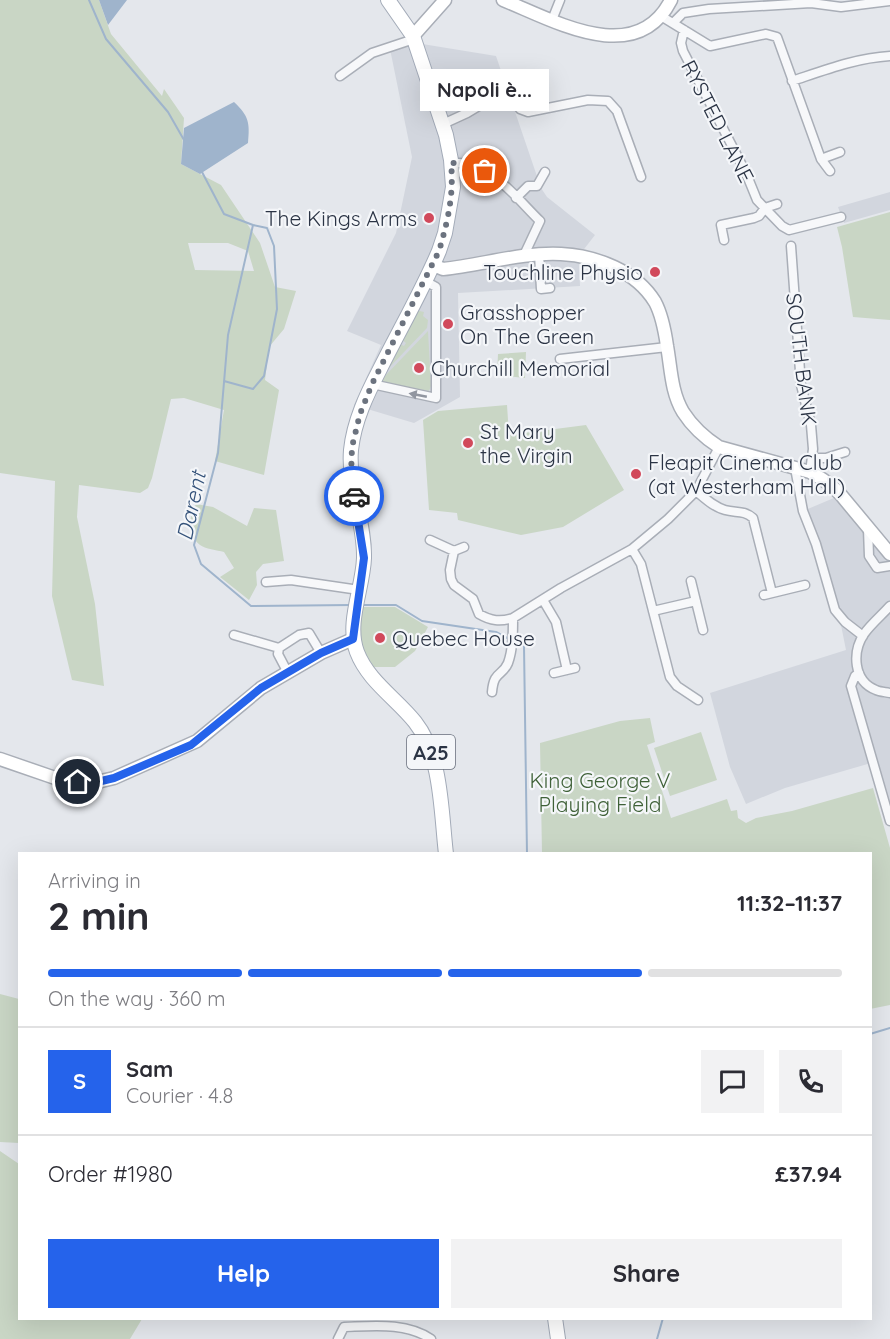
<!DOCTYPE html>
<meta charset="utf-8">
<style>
body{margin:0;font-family:Quicksand,sans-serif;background:#f2f2f3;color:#2b2b33;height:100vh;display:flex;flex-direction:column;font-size:22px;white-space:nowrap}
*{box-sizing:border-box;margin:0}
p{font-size:20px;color:#7c7c81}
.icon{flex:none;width:33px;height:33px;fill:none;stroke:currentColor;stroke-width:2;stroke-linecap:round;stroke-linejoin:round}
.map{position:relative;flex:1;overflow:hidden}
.drawer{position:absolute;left:18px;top:852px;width:854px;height:468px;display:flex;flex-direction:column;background:#fff;border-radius:0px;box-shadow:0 6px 24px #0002}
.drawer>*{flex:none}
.pin{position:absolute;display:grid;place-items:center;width:51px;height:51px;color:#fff;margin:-26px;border:3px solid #fff;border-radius:50%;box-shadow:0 2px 6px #0007}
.courier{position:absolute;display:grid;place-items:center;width:60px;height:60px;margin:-30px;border:4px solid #2563eb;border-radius:50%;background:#fff;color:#222;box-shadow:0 2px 8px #0007}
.bubble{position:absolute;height:42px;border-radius:0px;background:#fff;box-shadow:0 6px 24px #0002;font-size:20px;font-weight:700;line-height:42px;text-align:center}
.summary em{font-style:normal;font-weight:700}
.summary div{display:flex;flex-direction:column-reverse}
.summary{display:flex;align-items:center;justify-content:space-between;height:102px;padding:0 30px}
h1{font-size:39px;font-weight:700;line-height:45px}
.bar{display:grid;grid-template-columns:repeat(4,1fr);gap:9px 6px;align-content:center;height:72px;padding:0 30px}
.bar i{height:8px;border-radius:4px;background:#e1e1e2}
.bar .selected{background:#2563eb}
.bar p{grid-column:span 4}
.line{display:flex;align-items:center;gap:15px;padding:0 30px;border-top:2px solid #e1e1e2}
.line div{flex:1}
.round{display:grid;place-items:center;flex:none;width:63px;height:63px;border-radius:0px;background:#f2f2f3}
.action{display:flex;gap:12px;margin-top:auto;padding:12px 30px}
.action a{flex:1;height:69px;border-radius:0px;background:#2563eb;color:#fff;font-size:24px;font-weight:700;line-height:69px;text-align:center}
.action a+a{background:#f2f2f3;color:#2b2b33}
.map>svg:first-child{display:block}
.built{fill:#d2d6de}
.green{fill:#c9d6c5;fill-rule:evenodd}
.water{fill:#9fb4cc}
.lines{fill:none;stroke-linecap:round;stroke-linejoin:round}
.stream{stroke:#9fb4cc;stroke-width:2}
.street-casing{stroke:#a9aeb7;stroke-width:11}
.secondary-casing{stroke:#a9aeb7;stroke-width:15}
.primary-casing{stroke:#a3abb8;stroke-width:16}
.street{stroke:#f7f8fa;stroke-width:8}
.secondary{stroke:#fff;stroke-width:12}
.primary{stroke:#fff;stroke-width:14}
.oneway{fill:#9196a0}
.done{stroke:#6c737f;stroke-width:6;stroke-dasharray:0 10.8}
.route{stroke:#2563eb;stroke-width:8}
.poi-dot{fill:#d1495b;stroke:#f4f6f9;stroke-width:2}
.labels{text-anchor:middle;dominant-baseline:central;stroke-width:4.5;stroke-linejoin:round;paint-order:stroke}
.shield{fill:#f4f6f9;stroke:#676e7b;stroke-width:1.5}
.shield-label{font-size:20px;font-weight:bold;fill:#2b3445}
.street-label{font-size:21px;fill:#2b3445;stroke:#f4f6f9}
.poi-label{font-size:21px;fill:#2b3445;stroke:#f4f6f9;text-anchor:start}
.park-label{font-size:21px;fill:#3f6138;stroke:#f4f6f9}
.water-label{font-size:22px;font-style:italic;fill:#34527a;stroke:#f4f6f9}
</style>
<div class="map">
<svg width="890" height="1339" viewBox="0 0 890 1339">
<rect width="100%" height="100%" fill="#e4e7ec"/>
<path class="built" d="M 410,42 L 496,56 L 541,188 L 547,197 L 595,235 L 581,253 L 579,262 L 580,286 L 458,293 L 460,397 L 414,423 L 354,405 L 381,345 L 347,331 L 396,233 L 412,157 L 390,49 Z
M 890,192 L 890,210 L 844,223 L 838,207 Z
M 841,495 L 890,551 L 890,823 L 871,763 L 785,788 L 746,804 L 730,767 L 710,693 L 846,650 L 841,625 L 803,511 Z"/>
<path class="green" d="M 0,0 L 99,0 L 111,34 L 162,96 L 164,89 L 184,118 L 181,164 L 221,185 L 260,243 L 275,287 L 296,291 L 284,329 L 269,347 L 265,380 L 279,390 L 264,475 L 215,461 L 224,410 L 184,398 L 171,399 L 152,478 L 148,488 L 140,493 L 79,485 L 77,517 L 95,604 L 104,686 L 72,680 L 52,596 L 55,481 L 0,473 ZM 228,243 L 248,251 L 254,271 L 195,270 L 188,243 Z
M 890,212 L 890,320 L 853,317 L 842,247 L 837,227 Z
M 415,310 L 424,312 L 423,316 L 428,320 L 427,328 L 386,371 L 400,344 L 404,346 L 406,343 L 402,340 Z
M 428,331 L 431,386 L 429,391 L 383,383 L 382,379 Z
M 526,352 L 525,378 L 497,375 L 498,354 Z
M 507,405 L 509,435 L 586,425 L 624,490 L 563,527 L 521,535 L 458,520 L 457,513 L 429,510 L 423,420 L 438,411 Z
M 196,504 L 213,507 L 247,526 L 254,508 L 276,510 L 284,561 L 263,564 L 256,572 L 257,585 L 249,600 L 220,577 L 234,568 L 224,552 C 217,550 205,549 200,545 C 186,534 189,517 196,504 Z
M 362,607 L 395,607 L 428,627 L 415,651 L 395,667 L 370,667 C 360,644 359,632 362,607 Z
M 650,718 L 655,742 L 647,745 L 671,818 L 727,799 L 731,811 L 737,810 L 738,818 L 746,823 L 756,818 L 792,811 L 873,788 L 890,848 L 890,1005 L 870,1009 L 870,854 L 542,853 L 540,743 L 620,721 Z
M 701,732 L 717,780 L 670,796 L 654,748 Z
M 0,994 L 19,999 L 19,1143 L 0,1142 Z
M 0,1151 L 19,1164 L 20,1318 L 142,1319 L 130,1339 L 0,1339 Z"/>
<path class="water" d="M 99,0 L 127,0 L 108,25 Z
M 234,102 C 249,116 250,123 248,143 L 200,174 L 181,164 L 184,128 Z"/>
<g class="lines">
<path class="stream" d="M 89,0 L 106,39 L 168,112 L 184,140
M 202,172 L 224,214 L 253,225 L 228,335 L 218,453 L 194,545 L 201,564 L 251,606 L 351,605
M 224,381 L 253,389 L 264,376 L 277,309 L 274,246 L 267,228 L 253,225
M 363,605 L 396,605 L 422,621 L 496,632 L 509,639
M 514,641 L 524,646 L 527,854
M 870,1034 L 890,1028
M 657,1339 L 663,1318"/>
<defs>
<path id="street" d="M 661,16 L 710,46 L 766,34 L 777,37 L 821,159 L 830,171
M 552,20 L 560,0
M 673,23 L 683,13 L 709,9 L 811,3 L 841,7 L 890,1
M 684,30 L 681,43 L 683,51 L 746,173 L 757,200 L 782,226 L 789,230 L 841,217
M 340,76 L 372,53 L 414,39
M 792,81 C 825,70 856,58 890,56
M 443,124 L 467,113 L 502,92 L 508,92 L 520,109 L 528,112 L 588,100 L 608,101 L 617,111 L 641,177
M 821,159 L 840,152
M 451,163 C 490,160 515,197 540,221 L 525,253 L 525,256
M 516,198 L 528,186 L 537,186 L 545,172
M 724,240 L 721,225 L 754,218 L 759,216 L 765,208 L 777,204
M 791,246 L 801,385 L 811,425 L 813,449 L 810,472
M 539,254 L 541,289 L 550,288
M 560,359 L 667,347
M 372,384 L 436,398 L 436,287 L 425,281
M 812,458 L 826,458 L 845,452
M 795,468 L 803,511 L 816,544 L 835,610 L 845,622 L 863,636
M 696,491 C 704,498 714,507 725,510 C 736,513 744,510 753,518 L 772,593
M 868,529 L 869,556 L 877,568 L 890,566
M 430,540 L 454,551 L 464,547
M 632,549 L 641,564 L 670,677 L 677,686 L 698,700
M 454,551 L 450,570 L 451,579 L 454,585 L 473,599 L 479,614 C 491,621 500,622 513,618 L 561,588 L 632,549 L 668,519 L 696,491 L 719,447
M 691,581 L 703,630
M 266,582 L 291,580 L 359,590
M 764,595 L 805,585
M 543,600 L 556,622 L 567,670
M 890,606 C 882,615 871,624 864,634 C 852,652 853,681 876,690 C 880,692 886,692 890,693
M 653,611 L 696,601
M 234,635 L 279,648
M 288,673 L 278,654 L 279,648 L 299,635 L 309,633 L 321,653
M 554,673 L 575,668
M 859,673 L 855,676 L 851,686 L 890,821
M 492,692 C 494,670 502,677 508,663 C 513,649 513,633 513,618
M 338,1339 L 344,1327 C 373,1326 406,1322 431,1339"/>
<path id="secondary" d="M 503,0 C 553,20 636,69 671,0
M 413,36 L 445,0
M 433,265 L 443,269 C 482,265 522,252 561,254 C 597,256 636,271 655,302 C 662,315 665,332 667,346 C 671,368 671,392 683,412 C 692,426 705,438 719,447 L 810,472 L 822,479 L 832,486 L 841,495 L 890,554
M 0,759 L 61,780 L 93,783 L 114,778 L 197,741 L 261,688 L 321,653 L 353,639"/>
<path id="primary" d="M 388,0 L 413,36 L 446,135 L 451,160 L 453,187 L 445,233 L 439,251 C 422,291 400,329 380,369 C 367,394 354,421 351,450 C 348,487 365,522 364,558 C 363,588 346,623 357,652 C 368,681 397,699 415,722 C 442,756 441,812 446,854
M 555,1318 L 558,1339"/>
</defs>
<use href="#street" class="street-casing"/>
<use href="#secondary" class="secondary-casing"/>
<use href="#primary" class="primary-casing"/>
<use href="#street" class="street"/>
<use href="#secondary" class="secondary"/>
<use href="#primary" class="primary"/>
</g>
<defs><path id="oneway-solid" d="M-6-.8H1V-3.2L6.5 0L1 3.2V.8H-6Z" transform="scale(1.5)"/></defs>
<use class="oneway" href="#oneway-solid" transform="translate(418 395) rotate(-169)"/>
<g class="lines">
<path class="done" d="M 354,496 L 351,475 L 352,447 L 360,414 L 372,384 L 439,251 C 448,220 454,195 451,163 L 468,163 L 485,171"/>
<path class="route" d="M 78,782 L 93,783 L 114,778 L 191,745 L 261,688 L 321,653 L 353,639 L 364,558 L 354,496"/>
</g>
<g class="poi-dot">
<circle cx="429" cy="218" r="6"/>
<circle cx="655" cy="272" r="6"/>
<circle cx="448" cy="324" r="6"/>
<circle cx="419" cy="368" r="6"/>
<circle cx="468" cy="443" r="6"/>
<circle cx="636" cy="474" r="6"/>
<circle cx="380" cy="638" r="6"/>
</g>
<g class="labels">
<rect class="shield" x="407" y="735" width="48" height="34" rx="4.5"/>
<g class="shield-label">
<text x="431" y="752">A25</text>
</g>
<g class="street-label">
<text transform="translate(718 121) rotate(63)">RYSTED LANE</text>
<text transform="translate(802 359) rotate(83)">SOUTH BANK</text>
</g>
<g class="poi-label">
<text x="417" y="218" text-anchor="end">The Kings Arms</text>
<text x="643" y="272" text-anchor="end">Touchline Physio</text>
<text x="460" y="312">Grasshopper<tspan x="460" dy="24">On The Green</tspan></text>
<text x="431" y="368">Churchill Memorial</text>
<text x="480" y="431">St Mary<tspan x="480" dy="24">the Virgin</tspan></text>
<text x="648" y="462">Fleapit Cinema Club<tspan x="648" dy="24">(at Westerham Hall)</tspan></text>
<text x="392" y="638">Quebec House</text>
</g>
<g class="park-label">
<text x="600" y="780">King George V<tspan x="600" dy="24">Playing Field</tspan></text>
</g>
<g class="water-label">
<text transform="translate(191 506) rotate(-78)">Darent</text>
</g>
</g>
</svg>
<div class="pin" style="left:485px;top:171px;background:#ea580c"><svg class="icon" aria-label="bag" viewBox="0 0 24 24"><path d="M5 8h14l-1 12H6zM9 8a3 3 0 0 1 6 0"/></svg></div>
<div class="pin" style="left:78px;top:782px;background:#1f2937"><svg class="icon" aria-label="home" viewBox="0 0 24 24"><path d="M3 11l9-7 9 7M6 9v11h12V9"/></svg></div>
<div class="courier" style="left:354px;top:496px"><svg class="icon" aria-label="car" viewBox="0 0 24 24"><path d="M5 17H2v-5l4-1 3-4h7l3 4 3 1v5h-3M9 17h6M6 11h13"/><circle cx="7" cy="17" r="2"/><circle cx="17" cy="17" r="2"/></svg></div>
<div class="bubble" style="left:420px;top:69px;width:129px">Napoli è...</div>
<section class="drawer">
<div class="summary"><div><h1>2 min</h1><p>Arriving in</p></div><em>11:32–11:37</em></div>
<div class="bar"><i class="selected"></i><i class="selected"></i><i class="selected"></i><i></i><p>On the way · 360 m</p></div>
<div class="line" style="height:108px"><b class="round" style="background:#2563eb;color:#fff">S</b><div><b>Sam</b><p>Courier · 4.8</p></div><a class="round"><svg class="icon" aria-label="chat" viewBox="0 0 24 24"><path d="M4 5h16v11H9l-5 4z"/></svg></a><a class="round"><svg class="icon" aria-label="phone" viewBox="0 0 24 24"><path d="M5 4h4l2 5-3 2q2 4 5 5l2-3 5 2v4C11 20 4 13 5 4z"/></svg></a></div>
<div class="line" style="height:78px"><div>Order #1980</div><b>£37.94</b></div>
<div class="action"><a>Help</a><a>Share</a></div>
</section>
</div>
